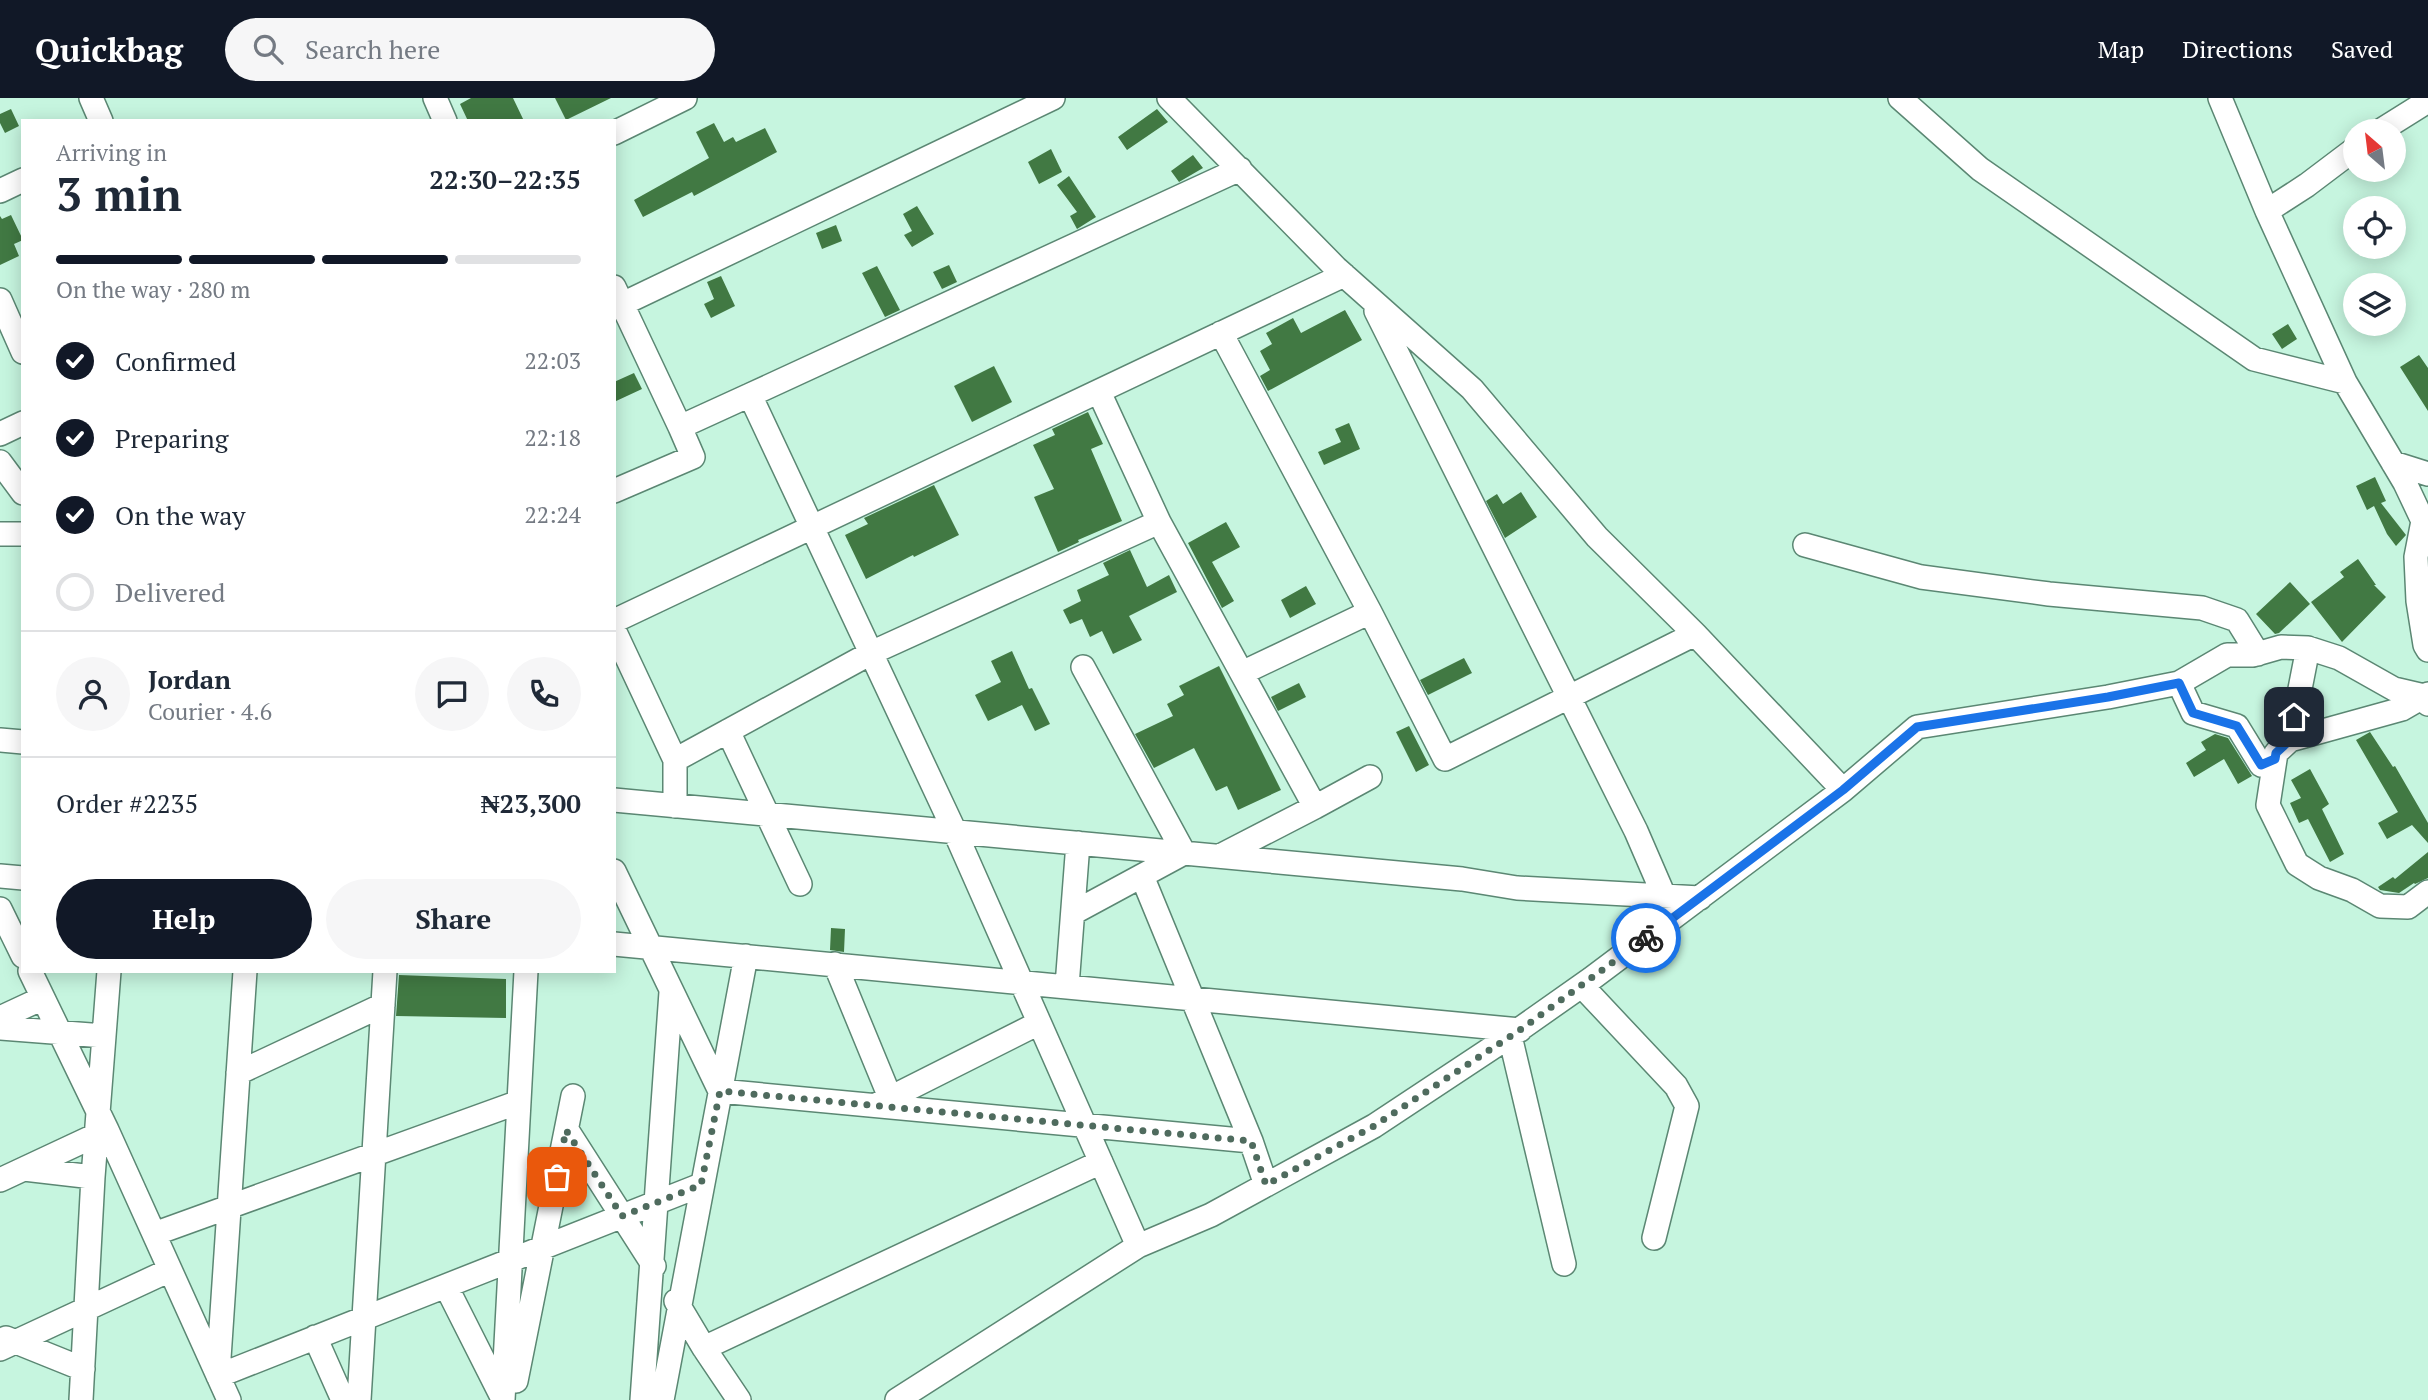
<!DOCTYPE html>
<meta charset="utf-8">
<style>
body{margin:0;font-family:"PT Serif",serif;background:#f6f6f7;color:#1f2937;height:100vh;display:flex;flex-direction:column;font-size:26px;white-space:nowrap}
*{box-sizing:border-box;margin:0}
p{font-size:23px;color:#747a83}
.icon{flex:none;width:38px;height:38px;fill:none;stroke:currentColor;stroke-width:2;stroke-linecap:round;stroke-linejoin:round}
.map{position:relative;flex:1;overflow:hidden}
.sheet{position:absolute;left:21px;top:21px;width:595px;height:854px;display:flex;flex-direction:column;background:#fff;border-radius:0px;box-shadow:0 4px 18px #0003}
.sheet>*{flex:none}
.needle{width:46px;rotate:332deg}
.buttons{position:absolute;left:2343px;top:21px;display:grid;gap:14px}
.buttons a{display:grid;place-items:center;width:63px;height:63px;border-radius:50%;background:#fff;box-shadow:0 4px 18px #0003;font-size:35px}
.pin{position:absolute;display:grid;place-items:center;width:60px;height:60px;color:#fff;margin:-30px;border-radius:14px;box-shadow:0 4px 10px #0006}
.courier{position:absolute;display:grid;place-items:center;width:70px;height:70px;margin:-35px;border:5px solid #1a73e8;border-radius:50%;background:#fff;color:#222;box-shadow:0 2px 9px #0007}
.summary em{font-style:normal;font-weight:600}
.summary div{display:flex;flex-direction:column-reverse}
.summary{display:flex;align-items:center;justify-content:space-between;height:119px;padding:0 35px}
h1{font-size:46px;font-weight:600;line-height:52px}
.bar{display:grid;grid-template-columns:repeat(4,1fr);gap:10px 7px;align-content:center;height:84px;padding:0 35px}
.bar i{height:9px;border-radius:5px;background:#e0e1e3}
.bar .active{background:#111827}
.bar p{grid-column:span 4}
.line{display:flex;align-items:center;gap:18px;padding:0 35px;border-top:2px solid #e0e1e3}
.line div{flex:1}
.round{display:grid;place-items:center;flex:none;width:74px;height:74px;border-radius:37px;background:#f6f6f7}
ol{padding:0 35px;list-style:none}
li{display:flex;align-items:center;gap:21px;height:77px}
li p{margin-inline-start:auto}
li .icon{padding:7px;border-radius:50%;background:#111827;color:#fff;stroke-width:4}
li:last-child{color:#747a83}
li i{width:38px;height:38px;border:4px solid #e0e1e3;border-radius:50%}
.cta{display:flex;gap:14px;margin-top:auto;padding:14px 35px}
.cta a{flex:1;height:80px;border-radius:42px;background:#111827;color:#fff;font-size:28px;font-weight:600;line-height:80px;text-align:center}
.cta a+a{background:#f6f6f7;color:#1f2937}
header{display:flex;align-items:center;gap:42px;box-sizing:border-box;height:98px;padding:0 35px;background:#111827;color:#fff}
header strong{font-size:33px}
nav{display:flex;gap:38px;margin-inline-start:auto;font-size:24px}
.search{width:490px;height:63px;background:#f6f6f7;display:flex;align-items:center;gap:18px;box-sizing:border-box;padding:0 24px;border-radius:38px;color:#747a83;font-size:26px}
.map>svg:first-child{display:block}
.building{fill:#417943}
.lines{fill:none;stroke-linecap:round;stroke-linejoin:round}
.street-casing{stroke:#5b8773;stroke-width:26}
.street{stroke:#fff;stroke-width:23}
.done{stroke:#4f6b5e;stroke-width:7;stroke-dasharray:0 12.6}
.route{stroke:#1a73e8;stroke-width:9}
</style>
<header>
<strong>Quickbag</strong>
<div class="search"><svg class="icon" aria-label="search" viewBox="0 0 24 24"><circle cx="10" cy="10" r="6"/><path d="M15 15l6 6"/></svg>Search here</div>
<nav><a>Map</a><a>Directions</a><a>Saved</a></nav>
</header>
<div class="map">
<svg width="2428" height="1302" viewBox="0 0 2428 1302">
<rect width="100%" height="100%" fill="#c6f5df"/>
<path class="building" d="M 471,0 L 513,0 L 524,23 L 468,23 L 460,6 Z
M 555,0 L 611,0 L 566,22 Z
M 11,11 L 19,28 L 5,35 L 0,25 L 0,16 Z
M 1157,11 L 1168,24 L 1127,52 L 1118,39 Z
M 714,25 L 724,44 L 733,39 L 736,44 L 765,30 L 777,54 L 694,98 L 692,94 L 643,119 L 634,102 L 709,60 L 696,34 Z
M 1051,51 L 1062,74 L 1039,86 L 1028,64 Z
M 1193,57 L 1203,70 L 1179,84 L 1171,73 Z
M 1069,78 L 1096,119 L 1077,131 L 1070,118 L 1077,114 L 1057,87 Z
M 917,108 L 934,136 L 912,149 L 904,137 L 912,133 L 903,116 Z
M 11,117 L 23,142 L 14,146 L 19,158 L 0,167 L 0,118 L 2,121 Z
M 836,127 L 842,143 L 822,151 L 816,135 Z
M 949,167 L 957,184 L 942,191 L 933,174 Z
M 877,168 L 900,212 L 885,219 L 862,175 Z
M 721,178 L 735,208 L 711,220 L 704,206 L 714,201 L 707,184 Z
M 1345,212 L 1362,242 L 1268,293 L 1260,278 L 1270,272 L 1260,253 L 1272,246 L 1266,235 L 1293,220 L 1301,235 Z
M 2288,226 L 2297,241 L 2282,251 L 2272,236 Z
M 2419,257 L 2428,270 L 2428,313 L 2400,269 Z
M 994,268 L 1012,304 L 972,324 L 954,288 Z
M 634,275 L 642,291 L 614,304 L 614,284 Z
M 1088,314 L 1103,346 L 1091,351 L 1122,423 L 1078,442 L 1079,444 L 1058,454 L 1034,399 L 1054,391 L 1033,347 L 1055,337 L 1052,331 Z
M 1349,325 L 1360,351 L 1324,367 L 1318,354 L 1341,344 L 1335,331 Z
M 2375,379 L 2386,403 L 2381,405 L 2406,437 L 2396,448 L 2387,436 L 2374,408 L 2367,412 L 2356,388 Z
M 934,387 L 959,437 L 914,459 L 913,457 L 866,481 L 845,437 L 868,426 L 864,420 Z
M 1521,394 L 1537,419 L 1505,440 L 1486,403 L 1497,396 L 1503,406 Z
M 1226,424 L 1240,449 L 1212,464 L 1234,503 L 1222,510 L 1188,445 Z
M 1130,452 L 1147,489 L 1169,477 L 1177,494 L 1129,518 L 1142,542 L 1113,556 L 1102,533 L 1090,539 L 1082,521 L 1070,526 L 1063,512 L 1081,503 L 1077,492 L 1109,477 L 1103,465 Z
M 2358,461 L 2376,487 L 2374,487 L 2386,499 L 2342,544 L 2311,504 L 2344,479 L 2340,474 Z
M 2290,484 L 2310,506 L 2279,535 L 2275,536 L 2256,516 Z
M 1306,488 L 1316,506 L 1290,520 L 1281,502 Z
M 1012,553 L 1029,591 L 1032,590 L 1050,626 L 1035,633 L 1022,607 L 988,623 L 975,597 L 1001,584 L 991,563 Z
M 1464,560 L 1472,575 L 1428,597 L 1420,582 Z
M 1219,568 L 1281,692 L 1238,712 L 1227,688 L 1216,693 L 1194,650 L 1154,670 L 1135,636 L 1173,618 L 1167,606 L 1184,597 L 1179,588 Z
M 1299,585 L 1306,599 L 1278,613 L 1271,599 Z
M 1409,628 L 1429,667 L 1416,674 L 1396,634 Z
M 2370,634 L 2393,669 L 2395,668 L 2428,725 L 2428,745 L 2412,727 L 2387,741 L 2378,725 L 2398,714 L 2356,642 Z
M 2215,636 L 2228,640 L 2252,678 L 2238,686 L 2224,661 L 2194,679 L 2186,665 L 2206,652 L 2201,644 Z
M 2310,671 L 2329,706 L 2322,711 L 2344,756 L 2330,764 L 2308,721 L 2299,725 L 2290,705 L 2301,700 L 2291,682 Z
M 2428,754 L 2428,780 L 2415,786 L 2414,785 L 2399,795 L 2380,792 L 2378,789 L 2393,779 L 2395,781 Z
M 831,830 L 845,831 L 844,854 L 830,852 Z
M 399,877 L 506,881 L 506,920 L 396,918 Z"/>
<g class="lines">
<defs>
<path id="street" d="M 91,0 L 101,23
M 435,0 L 445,23
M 1169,0 L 1336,170 L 1472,291 L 1597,439 L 1695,536 L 1843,692
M 1900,0 L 1980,71 L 2254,261 L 2345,284
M 2220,0 L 2267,113 L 2345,284 L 2405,385 L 2423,423 L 2416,459 L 2418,503 L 2425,547 L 2428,552
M 2380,33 L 2428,3
M 614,35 L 685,0
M 0,93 L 23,82
M 2267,113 L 2307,87 L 2356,50
M 614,189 L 680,329 L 750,297
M 0,202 L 23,254
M 614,210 L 1053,0
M 1376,213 L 1636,733 L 1668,807
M 1221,235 L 1370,514 L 1445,661 L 1695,536
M 0,336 L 23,325
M 0,364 L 23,395
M 2393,365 L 2428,376
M 614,393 L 693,359 L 680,329
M 1159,424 L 1315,709 L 1220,758
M 0,436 L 23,436
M 1805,447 L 1921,479 L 2049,496 L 2202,510 L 2237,522 L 2258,556
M 614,523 L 1344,177
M 614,532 L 675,662 L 675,708
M 1242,575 L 1370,514
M 2179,585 L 2193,615 L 2237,628 L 2261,667 L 2275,661
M 2428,596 L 2402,611 L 2290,642 L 2276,655 L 2268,707 L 2297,766 L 2319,780 L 2352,792 L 2380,808 L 2408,809 L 2428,794
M 728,633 L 800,786
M 0,642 L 23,644
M 2290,642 L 2308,550
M 675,662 L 871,555 L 1159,424 L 1099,294
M 614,702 L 1462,781 L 1517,790 L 1700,800
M 1315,709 L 1370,679
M 614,773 L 720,993 L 1251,1043
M 0,778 L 23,780
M 1142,778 L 1251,1043 L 1266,1087
M 0,811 L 23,858
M 1073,815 L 1184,755 L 1083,569
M 614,846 L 1520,932
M 835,866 L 894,1009
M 30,873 L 107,1032 L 229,1302
M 1067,888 L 1078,745
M 1582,888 L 1676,988 L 1687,1008 L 1654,1140
M 0,920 L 43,900
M 0,930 L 104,938 L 109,873
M 1510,938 L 1564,1166
M 238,975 L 383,907
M 876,1007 L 1039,925
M 567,1032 L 654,1168
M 24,1071 L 93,1079
M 0,1082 L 107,1032
M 154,1136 L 519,1004
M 1138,1148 L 1211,1117 L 1374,1028 L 1510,938 L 1591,881 L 1843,692 L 1917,629 L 2108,599 L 2179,585 L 2227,557 L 2253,557 L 2281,549 L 2308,550 L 2339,560 L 2394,591 L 2424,598 L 2428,606
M 446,1188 L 503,1301
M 676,1203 L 704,1250 L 739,1302
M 315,1239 L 343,1302
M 6,1240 L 83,1271
M 704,1250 L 1101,1064
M 0,1251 L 170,1172
M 218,1275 L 245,873
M 218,1278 L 701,1087
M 516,1283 L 573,998
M 81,1302 L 93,1079 L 104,938
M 359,1302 L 385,873
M 503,1302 L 526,873
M 642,1302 L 671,894
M 662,1302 L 746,858
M 897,1302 L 1138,1148 L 955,734 L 750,297 L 1240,71"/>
</defs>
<use href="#street" class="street-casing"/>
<use href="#street" class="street"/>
</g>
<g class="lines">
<path class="done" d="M 557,1079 L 566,1032 L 622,1118 L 701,1087 L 720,993 L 1251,1043 L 1266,1087 L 1374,1028 L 1520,932 L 1646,840"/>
<path class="route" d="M 1646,840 L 1843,692 L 1917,629 L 2108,599 L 2179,585 L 2193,615 L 2237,628 L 2261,667 L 2275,661 L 2276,655 L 2290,642 L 2294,619"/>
</g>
</svg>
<div class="buttons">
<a><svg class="needle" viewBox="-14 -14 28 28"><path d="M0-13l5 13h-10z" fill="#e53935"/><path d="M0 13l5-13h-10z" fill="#747a83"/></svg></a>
<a><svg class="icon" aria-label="locate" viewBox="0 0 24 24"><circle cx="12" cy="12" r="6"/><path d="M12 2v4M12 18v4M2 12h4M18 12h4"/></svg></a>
<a><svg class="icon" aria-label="layers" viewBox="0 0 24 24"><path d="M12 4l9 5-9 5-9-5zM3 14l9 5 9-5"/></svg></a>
</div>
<div class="pin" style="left:557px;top:1079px;background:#ea580c"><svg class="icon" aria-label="bag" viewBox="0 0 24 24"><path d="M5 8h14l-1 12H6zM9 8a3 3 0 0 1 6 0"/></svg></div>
<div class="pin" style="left:2294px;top:619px;background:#1f2937"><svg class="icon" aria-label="home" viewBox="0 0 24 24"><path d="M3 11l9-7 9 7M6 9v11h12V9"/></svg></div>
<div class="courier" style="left:1646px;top:840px"><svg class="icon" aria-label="bike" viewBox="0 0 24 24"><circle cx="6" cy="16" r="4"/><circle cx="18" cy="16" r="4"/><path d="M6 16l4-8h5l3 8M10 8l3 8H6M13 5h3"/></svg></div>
<section class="sheet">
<div class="summary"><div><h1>3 min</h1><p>Arriving in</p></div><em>22:30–22:35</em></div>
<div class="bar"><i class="active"></i><i class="active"></i><i class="active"></i><i></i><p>On the way · 280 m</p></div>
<ol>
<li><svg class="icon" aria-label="check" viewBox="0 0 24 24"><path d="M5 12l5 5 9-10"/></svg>Confirmed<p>22:03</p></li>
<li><svg class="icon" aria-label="check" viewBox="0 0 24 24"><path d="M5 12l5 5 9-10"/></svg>Preparing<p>22:18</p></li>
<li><svg class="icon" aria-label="check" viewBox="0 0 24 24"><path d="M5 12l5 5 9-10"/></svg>On the way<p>22:24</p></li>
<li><i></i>Delivered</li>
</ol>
<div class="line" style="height:126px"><a class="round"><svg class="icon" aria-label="person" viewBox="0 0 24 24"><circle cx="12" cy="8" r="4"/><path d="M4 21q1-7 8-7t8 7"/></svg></a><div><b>Jordan</b><p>Courier · 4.6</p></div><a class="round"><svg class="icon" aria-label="chat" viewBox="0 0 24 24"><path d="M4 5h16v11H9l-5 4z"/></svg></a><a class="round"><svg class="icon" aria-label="phone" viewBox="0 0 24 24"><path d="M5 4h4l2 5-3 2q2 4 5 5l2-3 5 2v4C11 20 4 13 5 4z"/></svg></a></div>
<div class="line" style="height:91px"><div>Order #2235</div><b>₦23,300</b></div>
<div class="cta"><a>Help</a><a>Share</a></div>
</section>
</div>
